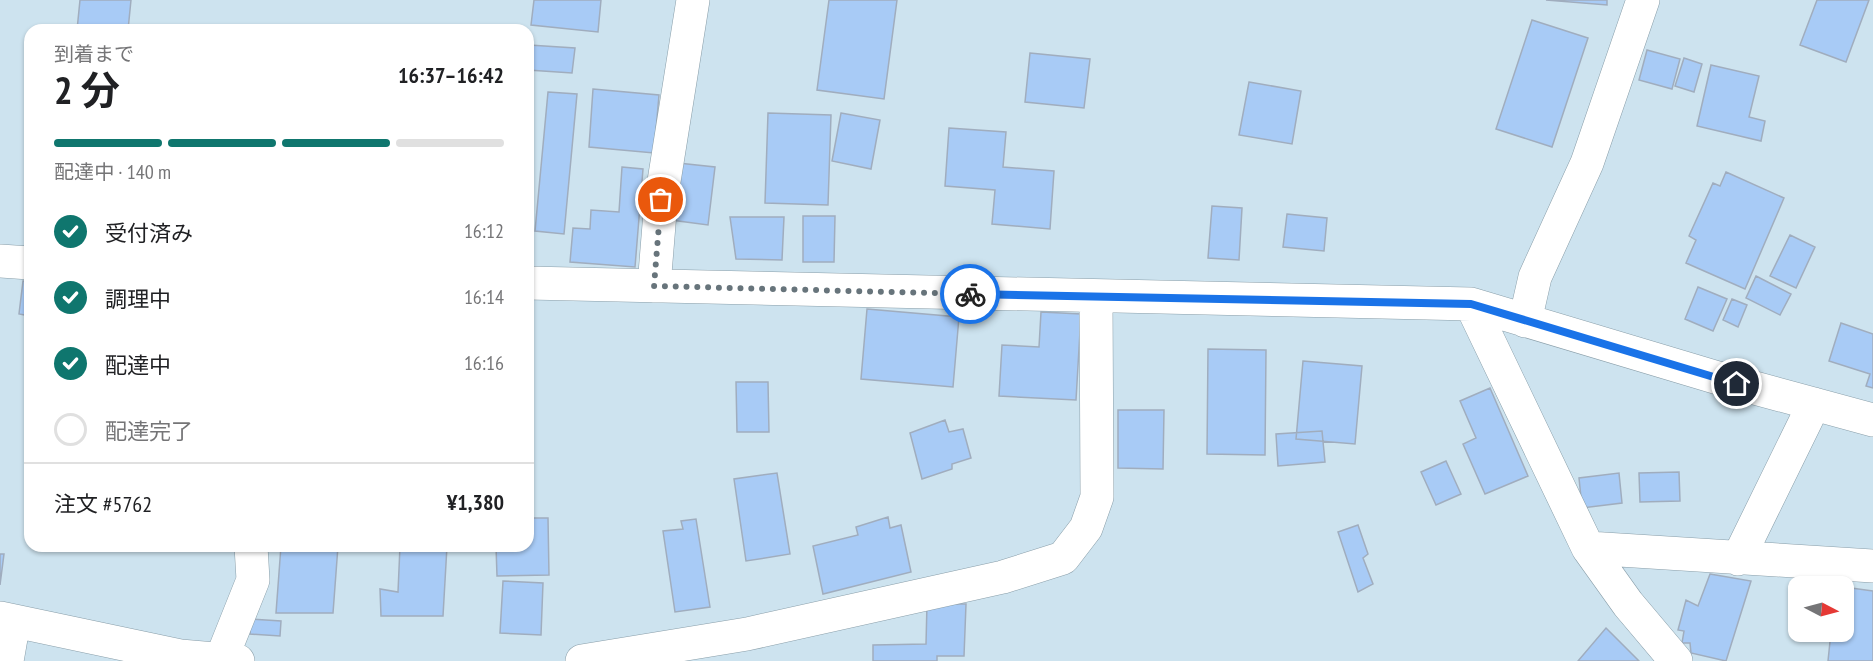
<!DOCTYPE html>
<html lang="ja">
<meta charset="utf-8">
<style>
body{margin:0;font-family:"PT Sans Narrow","Noto Sans JP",sans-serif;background:#f6f6f6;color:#202124;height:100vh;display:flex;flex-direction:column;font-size:22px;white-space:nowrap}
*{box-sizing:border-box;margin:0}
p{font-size:20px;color:#757577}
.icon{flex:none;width:33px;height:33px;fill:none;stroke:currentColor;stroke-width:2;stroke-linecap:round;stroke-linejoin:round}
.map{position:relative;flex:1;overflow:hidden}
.side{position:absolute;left:24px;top:24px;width:510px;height:528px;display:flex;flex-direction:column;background:#fff;border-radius:18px;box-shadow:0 2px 4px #0004}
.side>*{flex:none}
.needle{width:39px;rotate:96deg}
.buttons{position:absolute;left:1788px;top:576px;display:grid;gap:12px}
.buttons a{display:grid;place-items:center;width:66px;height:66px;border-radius:12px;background:#fff;box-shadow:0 2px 4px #0004;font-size:30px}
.pin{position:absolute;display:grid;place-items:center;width:51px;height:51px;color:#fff;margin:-26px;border:3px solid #fff;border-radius:50%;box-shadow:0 2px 6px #0007}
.courier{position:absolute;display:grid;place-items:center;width:60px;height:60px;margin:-30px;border:4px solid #1a73e8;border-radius:50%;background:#fff;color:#222;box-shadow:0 2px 8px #0007}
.headline em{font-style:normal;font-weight:700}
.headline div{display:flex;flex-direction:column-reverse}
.headline{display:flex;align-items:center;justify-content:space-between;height:102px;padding:0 30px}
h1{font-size:39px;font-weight:700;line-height:45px}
.bar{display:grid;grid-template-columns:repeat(4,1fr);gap:9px 6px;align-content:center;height:72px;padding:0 30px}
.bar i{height:8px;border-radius:4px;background:#e0e0e0}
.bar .on{background:#0f766e}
.bar p{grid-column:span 4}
.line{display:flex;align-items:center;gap:15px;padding:0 30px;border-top:2px solid #e0e0e0}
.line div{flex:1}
ol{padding:0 30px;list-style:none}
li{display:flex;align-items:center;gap:18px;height:66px}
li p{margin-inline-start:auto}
li .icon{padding:6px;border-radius:50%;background:#0f766e;color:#fff;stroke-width:4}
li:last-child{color:#757577}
li i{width:33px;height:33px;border:3px solid #e0e0e0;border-radius:50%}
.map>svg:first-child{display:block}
.building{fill:#a8cbf6;stroke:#a0adbe;stroke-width:1.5}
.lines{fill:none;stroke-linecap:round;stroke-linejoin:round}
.minor-casing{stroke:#899ea9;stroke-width:34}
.minor{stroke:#fff;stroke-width:33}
.done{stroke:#67747b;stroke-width:6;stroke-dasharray:0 10.8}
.route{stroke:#1a73e8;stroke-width:8}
</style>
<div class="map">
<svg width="1873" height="661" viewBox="0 0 1873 661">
<rect width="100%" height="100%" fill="#cde3ef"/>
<path class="building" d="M 80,0 L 131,0 L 128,30 L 77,30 Z
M 534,0 L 601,0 L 598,32 L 531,25 Z
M 829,0 L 897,0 L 884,99 L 817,90 Z
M 1546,0 L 1607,0 L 1607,5 Z
M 1817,0 L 1869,0 L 1846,62 L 1800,45 Z
M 1532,20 L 1588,38 L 1552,147 L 1496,129 Z
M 529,45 L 575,48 L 572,73 L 528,70 Z
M 1647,50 L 1680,59 L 1672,89 L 1639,80 Z
M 1030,53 L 1090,59 L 1084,108 L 1025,102 Z
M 1684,58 L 1702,64 L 1694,92 L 1675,86 Z
M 1711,65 L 1759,76 L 1749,117 L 1765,121 L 1761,141 L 1697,126 Z
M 1249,82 L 1301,91 L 1292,144 L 1239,135 Z
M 593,89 L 659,95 L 654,153 L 589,147 Z
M 548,92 L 577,94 L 564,234 L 535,231 Z
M 768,113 L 831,115 L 828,205 L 765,203 Z
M 841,113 L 880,120 L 871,169 L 832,161 Z
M 949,128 L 1006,132 L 1003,167 L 1054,171 L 1050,229 L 992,224 L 995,190 L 945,186 Z
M 678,163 L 715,167 L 708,225 L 671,220 Z
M 622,167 L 643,169 L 635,267 L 570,262 L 573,228 L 590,229 L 591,210 L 619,212 Z
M 1726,172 L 1784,198 L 1745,289 L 1686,263 L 1696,240 L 1689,236 L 1713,183 L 1720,186 Z
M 1212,206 L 1242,208 L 1239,260 L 1208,258 Z
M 1287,214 L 1327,218 L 1324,251 L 1283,247 Z
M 803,216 L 835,216 L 834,262 L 803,262 Z
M 730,217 L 784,217 L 782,260 L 736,259 Z
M 1790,235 L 1815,247 L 1796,288 L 1770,276 Z
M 1756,276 L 1791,294 L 1780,315 L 1746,298 Z
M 23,281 L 30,282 L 30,316 L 19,314 Z
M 1698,287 L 1727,299 L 1713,331 L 1685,319 Z
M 1732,299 L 1747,305 L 1738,327 L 1723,320 Z
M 867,309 L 959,317 L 953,387 L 861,379 Z
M 1041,312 L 1081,314 L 1076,400 L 999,396 L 1002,345 L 1039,347 Z
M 1841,323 L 1873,334 L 1873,388 L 1866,386 L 1870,374 L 1829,361 Z
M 1208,349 L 1266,350 L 1265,455 L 1207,454 Z
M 1303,361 L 1362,366 L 1355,444 L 1296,439 Z
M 736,382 L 768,382 L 769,432 L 737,432 Z
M 1490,388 L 1528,476 L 1485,494 L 1463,444 L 1476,438 L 1460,401 Z
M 1118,410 L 1164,410 L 1163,469 L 1118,468 Z
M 945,420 L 949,432 L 963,429 L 971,458 L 952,464 L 952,469 L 922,479 L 910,433 Z
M 1322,431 L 1325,462 L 1278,466 L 1276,434 Z
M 1446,461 L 1461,494 L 1436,505 L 1421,472 Z
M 1679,472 L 1680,501 L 1640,502 L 1639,473 Z
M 777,473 L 790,554 L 746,561 L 734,479 Z
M 1619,473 L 1622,503 L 1582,508 L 1579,478 Z
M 888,517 L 890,528 L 901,525 L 911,572 L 823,594 L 813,546 L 858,535 L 856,527 Z
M 528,518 L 548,518 L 549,575 L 497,576 L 496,546 L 528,546 Z
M 696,519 L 710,607 L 675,612 L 663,531 L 683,529 L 681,521 Z
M 1358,525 L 1368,554 L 1363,558 L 1373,584 L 1358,592 L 1338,532 Z
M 281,546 L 338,546 L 333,613 L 276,613 Z
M 400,546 L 447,546 L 443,616 L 381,616 L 380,589 L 398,592 Z
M 0,554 L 4,554 L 0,585 Z
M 1710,574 L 1751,581 L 1726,661 L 1691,653 L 1690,643 L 1682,643 L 1684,631 L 1678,630 L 1686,600 L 1698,606 Z
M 503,581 L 543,583 L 541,635 L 500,633 Z
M 1844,587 L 1873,591 L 1873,661 L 1828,661 L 1831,632 L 1844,632 Z
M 927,604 L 966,604 L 964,656 L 937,656 L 937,661 L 873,661 L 873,645 L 926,644 Z
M 251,619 L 281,621 L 280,636 L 250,634 Z
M 1606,628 L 1639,661 L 1578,661 Z"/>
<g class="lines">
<defs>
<path id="minor" d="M 0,261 L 30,263
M 528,283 L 1471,304 L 1718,378 L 1873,420
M 654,286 L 661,200 L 693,0
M 1471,304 L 1588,548 L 1873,566
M 1525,321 L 1535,277 L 1587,163 L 1643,0
M 1588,548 L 1628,604 L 1676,661
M 1738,559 L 1814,404
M 0,618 L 180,656 L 238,661
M 221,660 L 253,580 L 251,546
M 7,661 L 14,621
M 582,661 L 747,634 L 1003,577 L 1063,558 L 1086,528 L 1097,497 L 1096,297"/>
</defs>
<use href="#minor" class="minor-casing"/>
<use href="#minor" class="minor"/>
</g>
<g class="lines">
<path class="done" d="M 661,200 L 654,286 L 970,294"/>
<path class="route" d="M 970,294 L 1471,304 L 1737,384"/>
</g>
</svg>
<div class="buttons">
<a><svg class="needle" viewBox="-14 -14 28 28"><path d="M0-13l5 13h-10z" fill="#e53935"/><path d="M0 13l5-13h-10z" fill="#757577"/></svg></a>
</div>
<div class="pin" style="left:661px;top:200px;background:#ea580c"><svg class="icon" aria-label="bag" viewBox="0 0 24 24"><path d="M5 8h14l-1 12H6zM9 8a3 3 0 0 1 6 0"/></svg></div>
<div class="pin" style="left:1737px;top:384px;background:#1f2937"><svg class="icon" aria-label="home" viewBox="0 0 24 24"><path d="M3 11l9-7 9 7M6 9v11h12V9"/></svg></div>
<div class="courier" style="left:970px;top:294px"><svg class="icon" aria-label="bike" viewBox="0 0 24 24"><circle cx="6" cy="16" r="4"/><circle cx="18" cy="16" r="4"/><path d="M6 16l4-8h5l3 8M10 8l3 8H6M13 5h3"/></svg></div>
<section class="side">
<div class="headline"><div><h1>2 分</h1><p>到着まで</p></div><em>16:37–16:42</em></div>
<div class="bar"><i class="on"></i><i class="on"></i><i class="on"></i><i></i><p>配達中 · 140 m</p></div>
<ol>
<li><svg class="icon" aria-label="check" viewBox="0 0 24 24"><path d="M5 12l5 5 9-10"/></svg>受付済み<p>16:12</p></li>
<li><svg class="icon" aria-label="check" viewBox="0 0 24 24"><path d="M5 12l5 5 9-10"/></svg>調理中<p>16:14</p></li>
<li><svg class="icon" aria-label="check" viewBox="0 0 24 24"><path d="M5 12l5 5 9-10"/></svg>配達中<p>16:16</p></li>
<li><i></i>配達完了</li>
</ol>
<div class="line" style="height:78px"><div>注文 #5762</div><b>¥1,380</b></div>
</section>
</div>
